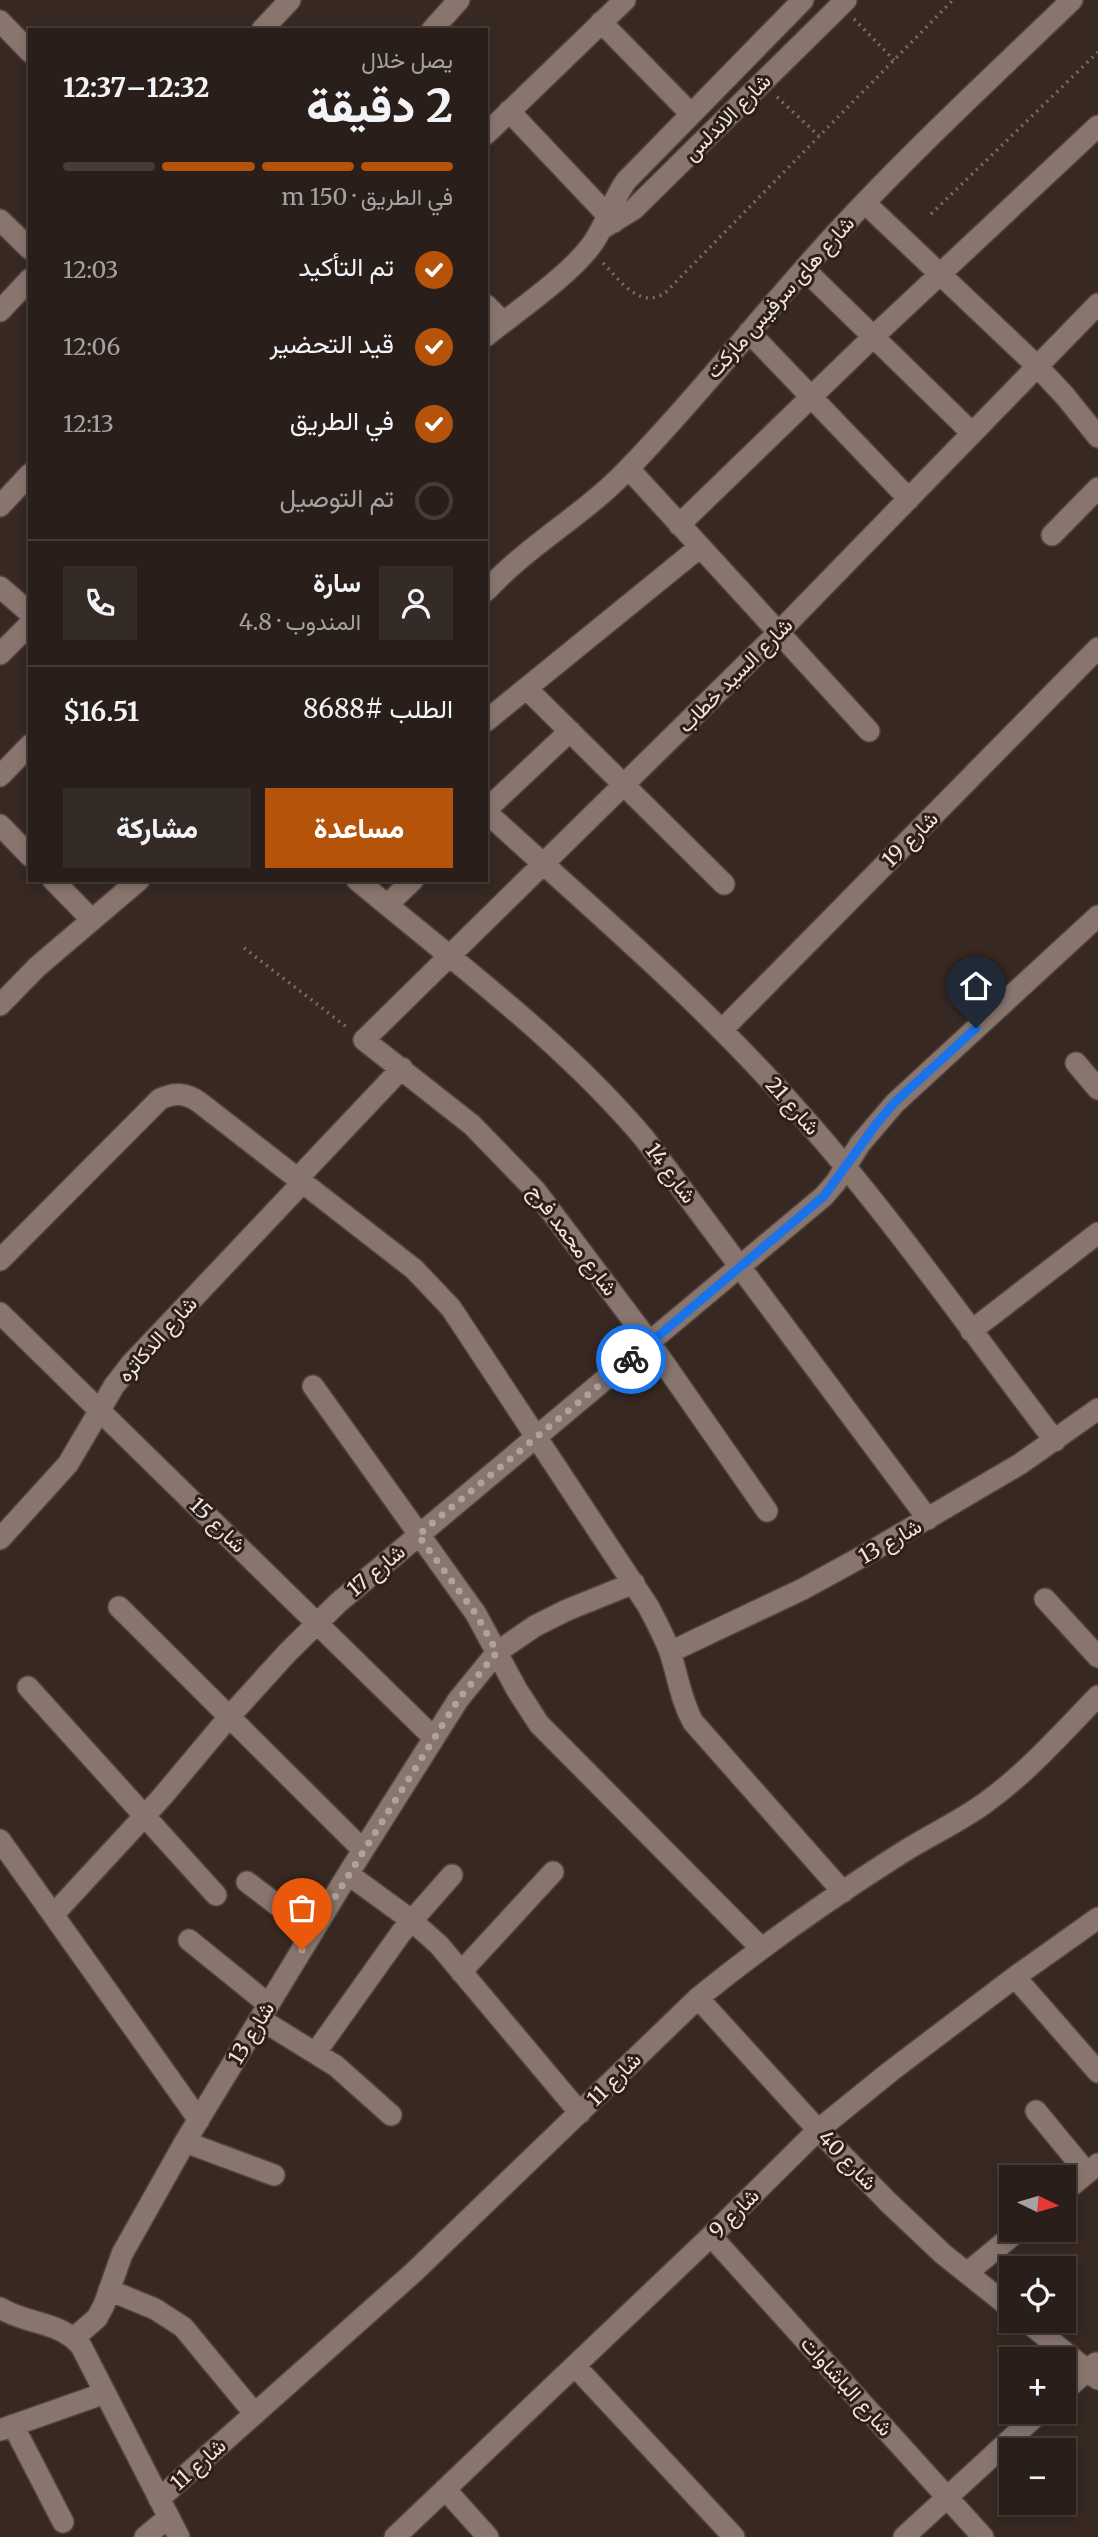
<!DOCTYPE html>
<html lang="ar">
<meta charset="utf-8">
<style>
body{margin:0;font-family:Merriweather,Vazirmatn,serif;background:#352b26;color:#f1f3f6;direction:rtl;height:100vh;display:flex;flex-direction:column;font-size:26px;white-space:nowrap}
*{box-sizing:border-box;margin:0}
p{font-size:23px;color:#a5a2a2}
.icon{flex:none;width:38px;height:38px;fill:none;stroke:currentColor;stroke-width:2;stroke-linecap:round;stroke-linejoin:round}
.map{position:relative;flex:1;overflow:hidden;direction:ltr}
.details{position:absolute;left:28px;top:28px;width:460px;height:854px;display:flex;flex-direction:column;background:#291e19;border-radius:0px;box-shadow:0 4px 10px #0003,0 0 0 2px #453c38;direction:rtl}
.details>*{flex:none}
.needle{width:46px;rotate:95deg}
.controls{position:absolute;left:999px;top:2165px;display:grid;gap:14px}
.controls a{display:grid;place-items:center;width:77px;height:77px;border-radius:0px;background:#291e19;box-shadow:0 4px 10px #0003,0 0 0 2px #453c38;font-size:35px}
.pin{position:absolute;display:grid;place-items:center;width:60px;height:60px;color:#fff;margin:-72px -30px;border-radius:50% 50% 50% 0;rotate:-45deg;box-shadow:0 0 7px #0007}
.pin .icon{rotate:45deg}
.courier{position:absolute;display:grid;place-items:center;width:70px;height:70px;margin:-35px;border:5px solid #1a73e8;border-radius:50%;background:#fff;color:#222;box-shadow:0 2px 9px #0007}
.headline em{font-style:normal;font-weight:800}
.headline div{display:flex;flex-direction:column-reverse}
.headline{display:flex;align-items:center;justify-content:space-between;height:119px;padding:0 35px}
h1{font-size:46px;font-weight:800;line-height:52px}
.bar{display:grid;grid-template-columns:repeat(4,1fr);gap:10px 7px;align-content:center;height:84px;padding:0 35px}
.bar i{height:9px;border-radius:5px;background:#453c38}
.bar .selected{background:#b45309}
.bar p{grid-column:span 4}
.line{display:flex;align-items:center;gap:18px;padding:0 35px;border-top:2px solid #453c38}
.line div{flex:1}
.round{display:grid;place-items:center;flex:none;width:74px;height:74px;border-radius:0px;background:#352b26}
ol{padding:0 35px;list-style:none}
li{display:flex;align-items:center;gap:21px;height:77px}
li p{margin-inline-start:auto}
li .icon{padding:7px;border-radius:50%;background:#b45309;color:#fff;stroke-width:4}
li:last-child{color:#a5a2a2}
li i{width:38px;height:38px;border:4px solid #453c38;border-radius:50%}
.primary-button{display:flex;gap:14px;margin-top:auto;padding:14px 35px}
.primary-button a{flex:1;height:80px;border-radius:0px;background:#b45309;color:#fff;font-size:28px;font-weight:800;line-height:80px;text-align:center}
.primary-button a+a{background:#352b26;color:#f1f3f6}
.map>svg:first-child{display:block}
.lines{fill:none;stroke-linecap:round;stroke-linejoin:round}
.minor-casing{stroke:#50433e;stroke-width:24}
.path{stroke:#796c66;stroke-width:3.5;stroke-dasharray:2 5;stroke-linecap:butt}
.minor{stroke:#87756e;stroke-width:21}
.done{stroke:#afa29d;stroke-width:7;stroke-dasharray:0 12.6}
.route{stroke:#1a73e8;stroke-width:9}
.labels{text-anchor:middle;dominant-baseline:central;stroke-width:6;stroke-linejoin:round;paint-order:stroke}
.street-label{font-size:21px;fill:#efe4e0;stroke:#2d1e18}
</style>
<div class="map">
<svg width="1098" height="2537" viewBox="0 0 1098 2537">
<rect width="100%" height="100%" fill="#372821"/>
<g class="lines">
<defs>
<path id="minor" d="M 0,21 L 30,52
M 601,22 L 691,114
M 262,30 L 290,0
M 432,30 L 459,0
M 509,111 L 614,222
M 486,134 L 625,0
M 865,203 L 1037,366 L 1065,396 L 1098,437
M 0,220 L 30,249
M 603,228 L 634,209 L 846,0
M 804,269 L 972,433
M 486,305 L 503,322
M 0,311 L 30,279
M 749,332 L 909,499
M 486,336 C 517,311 567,277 590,247 C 606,227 611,202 626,181 L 803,0
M 629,469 L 869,731
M 0,506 L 30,474
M 679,525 L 873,337 L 1098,126
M 1052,535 L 1098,488
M 0,587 L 30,613
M 486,591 C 528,545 584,515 627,470 C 701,394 766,309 838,231 C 912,151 993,76 1072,0
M 0,654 L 30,624
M 527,689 L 724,884
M 486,721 L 700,547
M 0,776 L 30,745
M 486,810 L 570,731
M 486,812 C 589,906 695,996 788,1100 C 884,1206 968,1327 1055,1441
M 0,825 L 30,856
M 53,880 L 91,919
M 357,880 C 456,963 561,1040 644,1138 L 928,1519
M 387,905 L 413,880
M 0,1005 L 37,967 L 139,880
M 722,1030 L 1098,648
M 1076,1063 L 1098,1089
M 298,1178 L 402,1068
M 0,1260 L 160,1099 C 175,1092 186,1093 199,1102 L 414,1269 L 451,1308 L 648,1606 C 656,1621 664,1636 670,1652 C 678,1677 681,1700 693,1722 L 843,1892
M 0,1313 L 434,1738
M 971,1331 L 1098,1233
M 313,1386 L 476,1614 L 517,1690 L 539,1724 L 761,1948
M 767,1511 L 650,1343 L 535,1190 L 472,1125 L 364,1040 L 778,633 L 1098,304
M 0,1539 L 68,1464 L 114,1386 L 131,1364 L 303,1182
M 1045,1599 L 1098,1657
M 119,1607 L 363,1850
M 670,1652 L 803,1589 L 865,1555 L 1020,1464 L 1098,1409
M 28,1687 L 216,1895
M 0,1840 L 199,2120
M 348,1874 L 411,1920 L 439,1945 L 580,2113
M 247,1882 L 313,1932
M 53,1915 L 162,1797 L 229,1717 L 288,1652 L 339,1602 L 824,1196 L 836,1182 L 860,1144 L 895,1103 L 1098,916
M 189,1940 L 268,2004
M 461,1972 L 553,1872
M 1015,1977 L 1098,2072
M 698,1998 L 818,2130 L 888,2202 L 943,2254 L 1012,2309
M 260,2019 L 336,2066 L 391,2115
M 316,2052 L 401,1933 L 452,1875
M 1036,2111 L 1087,2173
M 185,2142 L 274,2175
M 1064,2192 L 1098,2164
M 711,2236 L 983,2537
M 968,2272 L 1019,2230
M 109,2290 L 155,2309 L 183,2327 L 255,2414
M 0,2308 C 28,2325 60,2321 81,2346 L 179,2537
M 1025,2320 L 1098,2379
M 74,2338 L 97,2318 L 104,2305 L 122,2254 L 185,2142 L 348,1874 L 458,1700 L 497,1652 L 535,1626 L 567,1610 L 634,1583
M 575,2366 L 734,2537
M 1064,2391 L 1096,2363
M 13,2425 L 63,2522
M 0,2430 L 105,2393
M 445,2489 L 488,2537
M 159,2499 L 414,2272 L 698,1998 C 763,1945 832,1897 903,1852 C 930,1835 959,1822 985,1803 C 1027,1773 1062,1733 1098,1696
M 145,2537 L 169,2517
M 395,2537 L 711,2236 L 818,2130 L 891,2071 L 1015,1977 L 1098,1918
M 904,2537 L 1040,2412"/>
</defs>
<use href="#minor" class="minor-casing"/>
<path class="path" d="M 854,19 L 894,60
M 777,97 L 819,136
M 931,214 L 1098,52
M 603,263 C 620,280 640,311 666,292 L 953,0
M 244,948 L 348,1028"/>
<use href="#minor" class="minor"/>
</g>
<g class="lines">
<path class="done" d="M 302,1950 L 458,1700 L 497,1652 L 476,1614 L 418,1535 L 631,1359"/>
<path class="route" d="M 631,1359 L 824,1196 L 877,1123 L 895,1102 L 976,1028"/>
</g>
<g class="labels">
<g class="street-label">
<text transform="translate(727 117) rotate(-45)">شارع الاندلس</text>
<text transform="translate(780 297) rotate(-48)">شارع هاى سرفيس ماركت</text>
<text transform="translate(735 675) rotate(-45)">شارع السيد خطاب</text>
<text transform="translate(910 839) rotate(-45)">شارع 19</text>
<text transform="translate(793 1106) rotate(48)">شارع 21</text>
<text transform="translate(671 1173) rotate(53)">شارع 14</text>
<text transform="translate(573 1240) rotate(53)">شارع محمد فرج</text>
<text transform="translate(157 1339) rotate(-48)">شارع الدكاتره</text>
<text transform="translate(218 1525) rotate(44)">شارع 15</text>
<text transform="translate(890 1541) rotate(-30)">شارع 13</text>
<text transform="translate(376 1570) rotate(-40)">شارع 17</text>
<text transform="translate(251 2033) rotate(-59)">شارع 13</text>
<text transform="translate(614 2079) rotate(-45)">شارع 11</text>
<text transform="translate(848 2160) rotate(46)">شارع 40</text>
<text transform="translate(734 2213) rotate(-45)">شارع 9</text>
<text transform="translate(847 2386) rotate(48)">شارع الباشاوات</text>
<text transform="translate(198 2464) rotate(-42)">شارع 11</text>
</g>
</g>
</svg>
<div class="controls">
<a><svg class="needle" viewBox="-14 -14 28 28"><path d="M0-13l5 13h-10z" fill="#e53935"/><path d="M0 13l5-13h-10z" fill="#a5a2a2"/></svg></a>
<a><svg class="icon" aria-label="locate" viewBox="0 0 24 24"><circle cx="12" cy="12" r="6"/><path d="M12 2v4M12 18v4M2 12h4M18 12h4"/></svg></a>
<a>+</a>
<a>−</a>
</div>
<div class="pin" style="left:302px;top:1950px;background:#ea580c"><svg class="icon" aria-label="bag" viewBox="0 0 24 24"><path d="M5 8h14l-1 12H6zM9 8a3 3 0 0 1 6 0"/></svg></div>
<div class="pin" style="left:976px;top:1028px;background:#1f2937"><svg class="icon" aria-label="home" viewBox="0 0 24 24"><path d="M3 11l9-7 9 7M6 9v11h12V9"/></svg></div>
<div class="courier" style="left:631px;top:1359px"><svg class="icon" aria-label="bike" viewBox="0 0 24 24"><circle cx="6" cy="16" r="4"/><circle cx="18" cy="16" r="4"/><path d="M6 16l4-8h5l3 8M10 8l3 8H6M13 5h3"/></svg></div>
<section class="details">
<div class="headline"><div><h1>2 دقيقة</h1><p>يصل خلال</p></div><em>12:32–12:37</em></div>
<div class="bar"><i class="selected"></i><i class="selected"></i><i class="selected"></i><i></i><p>في الطريق · 150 m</p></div>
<ol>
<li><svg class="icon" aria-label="check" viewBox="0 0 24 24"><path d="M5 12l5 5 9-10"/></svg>تم التأكيد<p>12:03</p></li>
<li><svg class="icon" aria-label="check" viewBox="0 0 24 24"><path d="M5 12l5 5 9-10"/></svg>قيد التحضير<p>12:06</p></li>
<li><svg class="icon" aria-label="check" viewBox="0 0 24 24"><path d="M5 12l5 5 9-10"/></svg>في الطريق<p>12:13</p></li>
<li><i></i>تم التوصيل</li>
</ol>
<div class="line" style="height:126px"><a class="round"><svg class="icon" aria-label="person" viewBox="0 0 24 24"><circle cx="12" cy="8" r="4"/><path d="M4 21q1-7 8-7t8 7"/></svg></a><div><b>سارة</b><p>المندوب · 4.8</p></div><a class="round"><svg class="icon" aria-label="phone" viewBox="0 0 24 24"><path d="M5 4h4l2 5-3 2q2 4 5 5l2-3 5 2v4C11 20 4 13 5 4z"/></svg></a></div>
<div class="line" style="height:91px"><div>الطلب #8688</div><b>$16.51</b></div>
<div class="primary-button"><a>مساعدة</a><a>مشاركة</a></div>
</section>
</div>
